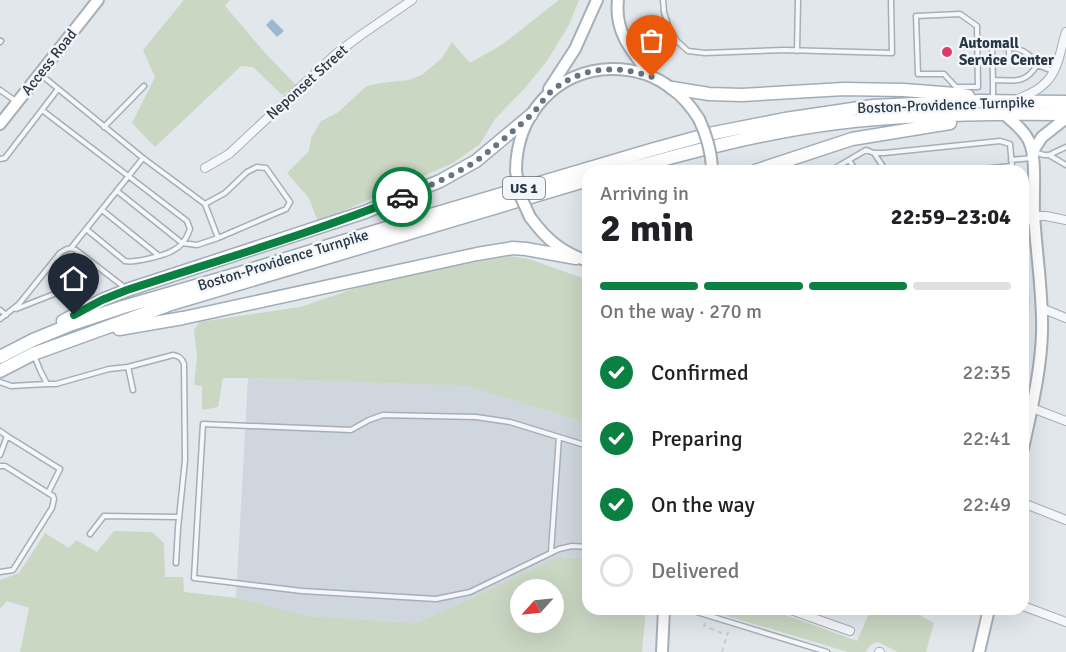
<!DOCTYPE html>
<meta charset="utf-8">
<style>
body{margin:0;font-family:Signika,sans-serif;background:#f2f2f2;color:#202124;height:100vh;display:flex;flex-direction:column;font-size:22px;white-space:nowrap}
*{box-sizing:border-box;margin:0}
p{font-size:20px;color:#757577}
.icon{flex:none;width:33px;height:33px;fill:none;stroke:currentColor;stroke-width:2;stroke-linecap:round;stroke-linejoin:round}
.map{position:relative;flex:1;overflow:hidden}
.side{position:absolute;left:582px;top:165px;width:447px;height:450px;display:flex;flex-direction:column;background:#fff;border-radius:18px;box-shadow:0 6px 24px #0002}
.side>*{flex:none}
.needle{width:39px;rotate:243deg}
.buttons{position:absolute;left:510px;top:579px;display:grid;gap:12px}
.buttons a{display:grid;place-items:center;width:54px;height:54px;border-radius:50%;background:#fff;box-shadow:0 6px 24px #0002;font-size:30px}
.pin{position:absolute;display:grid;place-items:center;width:51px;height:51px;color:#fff;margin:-62px -26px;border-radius:50% 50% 50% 0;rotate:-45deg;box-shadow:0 0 6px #0007}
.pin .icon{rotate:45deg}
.courier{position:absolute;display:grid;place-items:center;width:60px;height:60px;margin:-30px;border:4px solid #0b8043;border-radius:50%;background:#fff;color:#222;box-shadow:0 2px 8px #0007}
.summary em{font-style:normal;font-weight:700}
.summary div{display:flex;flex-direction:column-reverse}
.summary{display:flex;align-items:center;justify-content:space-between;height:102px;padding:0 18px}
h1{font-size:39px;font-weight:700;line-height:45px}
.bar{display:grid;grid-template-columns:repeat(4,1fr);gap:9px 6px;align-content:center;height:72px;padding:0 18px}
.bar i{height:8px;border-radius:4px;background:#e0e0e0}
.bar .active{background:#0b8043}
.bar p{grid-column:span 4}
ol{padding:0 18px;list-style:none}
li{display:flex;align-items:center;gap:18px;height:66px}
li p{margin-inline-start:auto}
li .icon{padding:6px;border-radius:50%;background:#0b8043;color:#fff;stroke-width:4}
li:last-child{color:#757577}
li i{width:33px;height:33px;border:3px solid #e0e0e0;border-radius:50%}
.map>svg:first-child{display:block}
.built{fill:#d0d6de}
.green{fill:#cad7c3;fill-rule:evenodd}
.water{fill:#9ab9d0}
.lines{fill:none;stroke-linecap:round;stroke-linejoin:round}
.lane-casing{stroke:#a6aeb7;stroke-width:7}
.street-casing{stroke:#a6aeb7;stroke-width:10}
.secondary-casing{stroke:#a6aeb7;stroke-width:14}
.primary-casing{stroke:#a0adb9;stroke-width:15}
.path{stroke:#c0c5cb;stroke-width:1.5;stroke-dasharray:4.5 4.5;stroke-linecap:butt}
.lane{stroke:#f6f7fa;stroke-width:4}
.street{stroke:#f6f7fa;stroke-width:8}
.secondary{stroke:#fff;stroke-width:10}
.primary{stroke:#fff;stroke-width:12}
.secondary-bridge-casing{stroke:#a6aeb7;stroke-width:14;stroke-linecap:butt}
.secondary-bridge{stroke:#fff;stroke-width:10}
.done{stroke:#697480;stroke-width:6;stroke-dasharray:0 10.8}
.route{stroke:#0b8043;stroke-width:8}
.poi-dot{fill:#dd3b63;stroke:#f2f6f9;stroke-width:2}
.labels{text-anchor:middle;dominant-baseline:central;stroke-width:5;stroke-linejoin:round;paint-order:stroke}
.shield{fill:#f2f6f9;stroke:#65707c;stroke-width:1.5}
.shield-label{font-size:14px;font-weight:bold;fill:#283646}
.poi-label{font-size:15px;font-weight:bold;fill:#283646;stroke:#f2f6f9;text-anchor:start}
.street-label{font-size:15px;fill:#283646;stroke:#f2f6f9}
</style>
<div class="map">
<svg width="1066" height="652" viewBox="0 0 1066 652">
<rect width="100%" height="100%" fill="#e2e7ec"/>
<path class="built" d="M 248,378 L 466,386 L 588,423 L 588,558 L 557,557 L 472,598 L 416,623 L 308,616 L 236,598 Z"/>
<path class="green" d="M 184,0 L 230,0 L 225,6 L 267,55 L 296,85 L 282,95 L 253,67 L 241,66 L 155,147 L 132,123 L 155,77 L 143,50 Z
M 559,0 L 579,0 L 569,25 L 547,61 L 524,89 L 495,119 L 480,144 L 453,163 L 318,222 L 309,198 L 287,173 L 309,151 L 311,138 L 321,121 L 337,113 L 367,86 L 381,83 L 409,80 L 422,75 L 442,58 L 452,42 L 470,63 L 503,44 Z
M 1023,248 L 1030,298 L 1028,343 L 1023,360 Z
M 511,256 L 529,259 L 588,280 L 588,423 L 466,386 L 248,378 L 223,378 L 218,407 L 202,410 L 202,386 L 194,385 L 197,356 L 194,330 L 199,322 L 300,307 L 359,287 L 440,268 Z
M 114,531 L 152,532 L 164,543 L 165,577 L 183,577 L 184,592 L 236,598 L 308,616 L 416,623 L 472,598 L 557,557 L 588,558 L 588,609 L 646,609 L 642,652 L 20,652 L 29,608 L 7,601 L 0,609 L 0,580 L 19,573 L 45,533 L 69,548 L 76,540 L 97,552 ZM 520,590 L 554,590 L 554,622 L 520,622 Z
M 715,609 L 769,609 L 857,641 L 871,609 L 923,609 L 921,616 L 934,623 L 926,652 L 898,652 L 878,642 L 872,644 L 867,649 L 866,652 L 848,652 L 714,612 Z"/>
<path class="water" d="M 272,19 L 284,31 L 277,37 L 266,25 Z"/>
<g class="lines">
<defs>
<path id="lane" d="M 663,0 L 664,12 L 669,28 L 677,41 L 688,51 L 705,53 L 784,50 L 892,53 L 891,0
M 960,14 L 977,26 L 978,87 L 956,87 L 944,74 L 918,74 L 916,16 Z
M 0,42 L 1,41
M 1009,46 L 1009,57
M 797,51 L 798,0
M 40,74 L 143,158 L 71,248
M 993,80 L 992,47 C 1010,46 1027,47 1037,65
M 0,90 L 17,102
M 993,100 L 993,80 C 1013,80 1025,85 1037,65 L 1053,71
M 42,110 L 187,221 L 190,229 C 187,238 181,247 172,251 C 163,256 134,263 125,261 L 86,229
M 104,127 L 144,86
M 1034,152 L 1044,155 L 1049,155 L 1066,165
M 874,153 L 884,153 L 1000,141 L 1010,144 L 1012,166 L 960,171
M 1049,155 L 1066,147
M 0,159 L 5,158 L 58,89
M 849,160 L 856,171
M 1011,160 L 1032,158
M 830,171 L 866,150 L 874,153 L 886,171
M 117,191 L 182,243 L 197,245 L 218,238 L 205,204 L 143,158
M 205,204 L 225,193 L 247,172 L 257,167 L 266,168 L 290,202 L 286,209 L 218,238
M 102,210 L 158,255
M 16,309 L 72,287 L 75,283 L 73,276 L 55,260
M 0,310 L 6,315
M 0,319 L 19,304 L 60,253 C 66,249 69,247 76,250 L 124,287
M 34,355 L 40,370 L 47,384 L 56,384 L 109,369 L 128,367 L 133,390
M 128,367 L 173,355 C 179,356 182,358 184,364 L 185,460 L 178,528 L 176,563
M 0,382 L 11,386 L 47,384
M 0,431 L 7,436 L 0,455
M 7,436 L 60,469 L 48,493
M 588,446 L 510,422 L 476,417 L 383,415 L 369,420 L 351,430 L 203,424 L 194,578 L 302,591 L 436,599 L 470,592 L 559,549 L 572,546 L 588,547
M 0,466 L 5,466 L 53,496 L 54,499 L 52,508 L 13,570 L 0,572
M 90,534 L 104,516 L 179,517
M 551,552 L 559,437
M 687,609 L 827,652"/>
<path id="street" d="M 1018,99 C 1026,95 1036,92 1043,85 C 1059,72 1060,50 1066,32
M 205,168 L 229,154 L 337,53 L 361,35 L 412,0
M 1023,212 L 1028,211 L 1034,216 L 1046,216 L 1066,220
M 1023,222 L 1026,222 L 1034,216
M 1041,308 L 1066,318
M 1032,408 L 1066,421
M 1023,503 L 1066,520
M 1023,606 L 1066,622
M 788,609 L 850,631
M 879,652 L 880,652"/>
<path id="secondary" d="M 618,0 C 614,33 633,53 652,77
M 549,89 L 575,49 L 597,0
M 1004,114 C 1013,122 1024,130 1029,141 C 1037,157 1033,194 1034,213 C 1036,253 1043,292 1042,332 C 1041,371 1031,411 1023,449
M 0,124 L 98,0
M 1033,151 L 1042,137 L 1066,118
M 516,171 C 516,116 555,70 612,69 C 633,69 655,75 672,89 C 684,97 692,108 699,119
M 530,217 C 546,239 562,253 588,261
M 662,652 L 664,609
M 979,652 L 989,609"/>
<path id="primary" d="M 672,88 L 709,94 L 742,95 L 844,89 L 904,90 L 955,94 L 968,96
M 622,171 C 693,151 764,132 837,123 C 912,114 990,113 1066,114
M 755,171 L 852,139 L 950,123
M 63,321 L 102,300 L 127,290 L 365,212 L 440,181 L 476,161 L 531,115
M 119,329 L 183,318 L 477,254 L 513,248 L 526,249 L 576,258
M 0,357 L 33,340 L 72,324 L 123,307 L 240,273 L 380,230 L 651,150 L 709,134 L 785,119 L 873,106 L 980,101 L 1066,102
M 0,371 L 33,354 L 171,304 L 588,180"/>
</defs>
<use href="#lane" class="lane-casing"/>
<use href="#street" class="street-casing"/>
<use href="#secondary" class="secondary-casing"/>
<use href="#primary" class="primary-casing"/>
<path class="path" d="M 705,623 L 704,626 L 727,635 L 729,630
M 722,652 L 727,635"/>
<use href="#lane" class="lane"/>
<use href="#street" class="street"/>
<use href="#secondary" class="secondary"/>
<use href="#primary" class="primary"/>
<defs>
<path id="secondary-bridge" d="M 699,119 C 706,134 711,151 712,167
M 516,171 L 520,195 L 530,217"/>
</defs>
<use href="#secondary-bridge" class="secondary-bridge-casing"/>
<use href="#secondary-bridge" class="secondary-bridge"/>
</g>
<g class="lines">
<path class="done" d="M 402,197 C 427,187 453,176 476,161 C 494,148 512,132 529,117 C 538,109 543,98 553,90 C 583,66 618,65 652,77"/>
<path class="route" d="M 74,315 L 102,300 L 127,290 C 219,260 313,233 402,197"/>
</g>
<circle class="poi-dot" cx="947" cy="52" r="6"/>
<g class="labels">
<rect class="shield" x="503" y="177" width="42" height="22" rx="4.5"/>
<g class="shield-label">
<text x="524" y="188">US 1</text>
</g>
<g class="poi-label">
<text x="959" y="43">Automall<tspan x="959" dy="17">Service Center</tspan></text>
</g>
<g class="street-label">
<text transform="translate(49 62) rotate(-52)">Access Road</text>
<text transform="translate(307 82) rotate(-42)">Neponset Street</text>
<text transform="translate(946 105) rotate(-2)">Boston-Providence Turnpike</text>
<text transform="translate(283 260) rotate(-17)">Boston-Providence Turnpike</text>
</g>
</g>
</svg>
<div class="buttons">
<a><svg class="needle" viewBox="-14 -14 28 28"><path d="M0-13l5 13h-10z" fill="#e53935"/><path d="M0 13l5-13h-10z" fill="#757577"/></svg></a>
</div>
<div class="pin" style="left:652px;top:77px;background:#ea580c"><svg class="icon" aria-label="bag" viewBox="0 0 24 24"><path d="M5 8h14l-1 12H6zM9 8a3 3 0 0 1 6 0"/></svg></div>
<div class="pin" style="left:74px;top:315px;background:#1f2937"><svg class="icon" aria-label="home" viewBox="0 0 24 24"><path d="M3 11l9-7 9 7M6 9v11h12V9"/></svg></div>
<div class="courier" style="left:402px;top:197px"><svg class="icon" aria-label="car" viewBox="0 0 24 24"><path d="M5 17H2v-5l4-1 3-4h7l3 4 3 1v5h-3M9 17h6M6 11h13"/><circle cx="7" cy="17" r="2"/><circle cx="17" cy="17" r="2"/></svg></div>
<section class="side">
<div class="summary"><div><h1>2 min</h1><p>Arriving in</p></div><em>22:59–23:04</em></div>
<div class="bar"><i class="active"></i><i class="active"></i><i class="active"></i><i></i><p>On the way · 270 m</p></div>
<ol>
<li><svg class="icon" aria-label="check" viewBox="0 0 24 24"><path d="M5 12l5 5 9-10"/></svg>Confirmed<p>22:35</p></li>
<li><svg class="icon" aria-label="check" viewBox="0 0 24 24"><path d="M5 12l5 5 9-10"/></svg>Preparing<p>22:41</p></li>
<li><svg class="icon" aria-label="check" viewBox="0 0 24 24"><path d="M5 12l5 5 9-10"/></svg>On the way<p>22:49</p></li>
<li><i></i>Delivered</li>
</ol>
</section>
</div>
